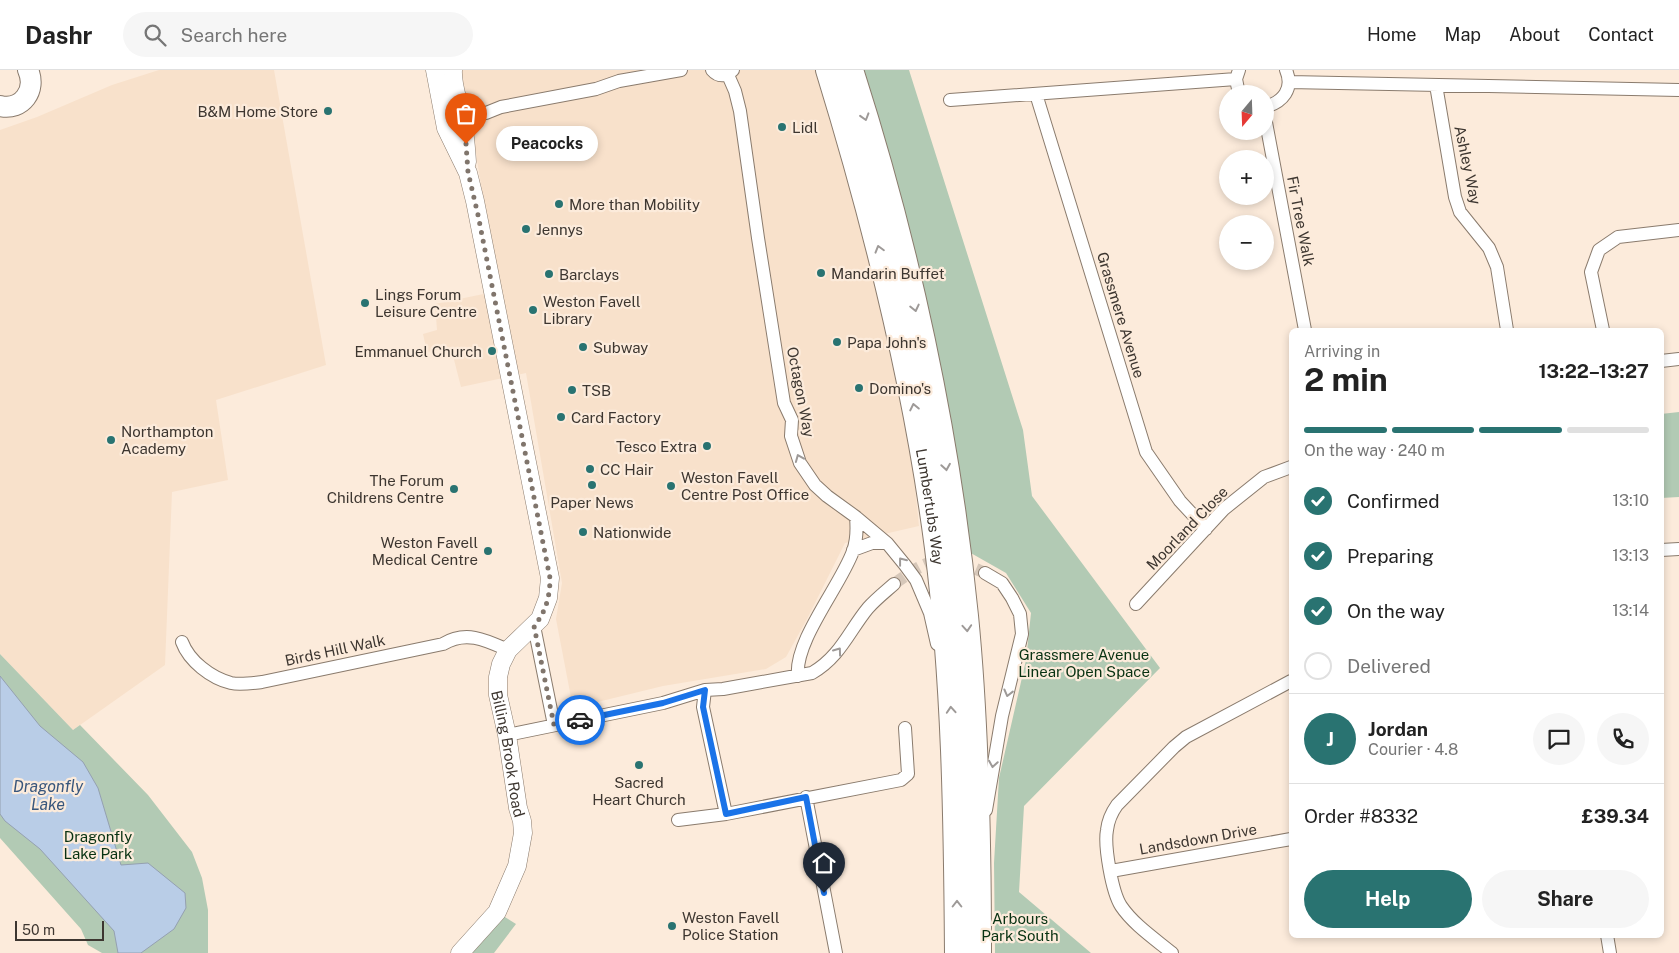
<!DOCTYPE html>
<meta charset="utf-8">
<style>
body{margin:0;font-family:"Public Sans",sans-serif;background:#f6f6f6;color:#222;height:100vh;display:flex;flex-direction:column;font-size:19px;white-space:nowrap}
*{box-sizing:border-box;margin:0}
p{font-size:16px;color:#767676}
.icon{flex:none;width:28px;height:28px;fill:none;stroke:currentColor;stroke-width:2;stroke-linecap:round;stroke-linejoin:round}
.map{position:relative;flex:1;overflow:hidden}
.side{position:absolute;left:1289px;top:258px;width:375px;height:610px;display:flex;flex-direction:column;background:#fff;border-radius:8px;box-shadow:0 2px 8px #0003}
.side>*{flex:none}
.needle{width:32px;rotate:199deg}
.fabs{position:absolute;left:1219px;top:15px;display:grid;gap:10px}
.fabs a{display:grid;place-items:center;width:55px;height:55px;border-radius:50%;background:#fff;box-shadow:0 2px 8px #0003;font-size:25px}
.scale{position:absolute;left:15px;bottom:12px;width:89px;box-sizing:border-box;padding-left:5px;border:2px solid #3d3630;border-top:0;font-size:14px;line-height:18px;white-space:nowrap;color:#3d3630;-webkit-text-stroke:4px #fcebdb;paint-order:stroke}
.pin{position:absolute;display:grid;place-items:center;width:42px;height:42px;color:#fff;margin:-51px -21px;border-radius:50% 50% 50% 0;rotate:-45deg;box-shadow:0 0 5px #0007}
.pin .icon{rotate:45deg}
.courier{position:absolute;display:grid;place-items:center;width:50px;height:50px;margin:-25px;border:4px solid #1a73e8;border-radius:50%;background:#fff;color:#222;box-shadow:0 1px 6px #0007}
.bubble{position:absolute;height:35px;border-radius:18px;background:#fff;box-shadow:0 2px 8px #0003;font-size:16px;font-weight:700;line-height:35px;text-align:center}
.overview em{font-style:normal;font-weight:700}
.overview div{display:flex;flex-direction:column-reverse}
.overview{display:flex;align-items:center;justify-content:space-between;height:85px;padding:0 15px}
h1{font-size:32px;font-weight:700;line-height:38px}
.bar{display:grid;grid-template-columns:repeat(4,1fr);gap:8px 5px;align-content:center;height:60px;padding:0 15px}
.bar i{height:6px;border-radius:4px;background:#e0e0e0}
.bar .current{background:#297371}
.bar p{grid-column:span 4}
.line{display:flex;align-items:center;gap:12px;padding:0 15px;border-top:1px solid #e0e0e0}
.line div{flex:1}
.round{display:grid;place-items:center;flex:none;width:52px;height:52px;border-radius:26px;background:#f6f6f6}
ol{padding:0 15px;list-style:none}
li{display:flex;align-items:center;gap:15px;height:55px}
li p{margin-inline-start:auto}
li .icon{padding:5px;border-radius:50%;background:#297371;color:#fff;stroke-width:4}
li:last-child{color:#767676}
li i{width:28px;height:28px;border:2px solid #e0e0e0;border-radius:50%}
.action{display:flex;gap:10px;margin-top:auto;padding:10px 15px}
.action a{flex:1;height:58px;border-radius:30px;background:#297371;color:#fff;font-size:20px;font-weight:700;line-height:58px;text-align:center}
.action a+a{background:#f6f6f6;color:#222}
header{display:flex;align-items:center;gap:30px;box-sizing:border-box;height:70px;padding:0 25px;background:#fff;border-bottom:1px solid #e0e0e0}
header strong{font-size:24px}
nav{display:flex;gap:28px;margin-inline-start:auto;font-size:18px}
.search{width:350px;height:45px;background:#f6f6f6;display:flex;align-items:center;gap:12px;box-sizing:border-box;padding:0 18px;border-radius:28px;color:#767676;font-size:19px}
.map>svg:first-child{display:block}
.built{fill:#f8e1cb}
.green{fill:#b2cab4}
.water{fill:#b9cde7;stroke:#94a0b0}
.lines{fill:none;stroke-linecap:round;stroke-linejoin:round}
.street-tunnel{stroke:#d6c7b9;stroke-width:12;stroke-dasharray:12 6;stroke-linecap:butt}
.street-casing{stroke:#8a7b6d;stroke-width:14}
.secondary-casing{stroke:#8a7b6d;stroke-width:19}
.primary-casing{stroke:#8a7b6d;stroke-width:22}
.highway-casing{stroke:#8a7b6d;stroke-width:26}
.street{stroke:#fff;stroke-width:12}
.secondary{stroke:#fff;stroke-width:18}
.primary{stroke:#fff;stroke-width:20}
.highway{stroke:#fff;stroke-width:24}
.oneway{stroke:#9e9a98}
.done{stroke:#80756c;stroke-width:5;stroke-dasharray:0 9}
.route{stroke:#1a73e8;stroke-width:6}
.poi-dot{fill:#297371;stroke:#fcebdb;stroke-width:2}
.labels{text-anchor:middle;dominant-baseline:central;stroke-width:4.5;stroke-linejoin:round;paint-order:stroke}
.poi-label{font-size:15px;fill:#3d3630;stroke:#fcebdb;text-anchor:start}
.street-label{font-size:15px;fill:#3d3630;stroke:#fcebdb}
.park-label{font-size:15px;fill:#083212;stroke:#fcebdb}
.water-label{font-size:16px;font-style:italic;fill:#38567c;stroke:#fcebdb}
</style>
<header>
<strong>Dashr</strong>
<div class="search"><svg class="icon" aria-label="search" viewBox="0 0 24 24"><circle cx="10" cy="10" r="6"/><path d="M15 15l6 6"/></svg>Search here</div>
<nav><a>Home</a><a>Map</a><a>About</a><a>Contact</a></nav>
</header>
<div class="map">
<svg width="1679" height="883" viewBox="0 0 1679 883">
<rect width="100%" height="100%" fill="#fcebdb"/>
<path class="built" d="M 159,0 L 274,0 L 326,295 L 216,330 L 228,410 L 172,422 L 165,595 L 73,660 L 0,584 L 0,60 L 37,47 L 112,15 Z
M 461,0 L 819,0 L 874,210 L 912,388 L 919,456 L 845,473 L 807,549 L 786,587 L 766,599 L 663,616 L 573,638 L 556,549 L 562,513 L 526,303 L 461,317 L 451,278 L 427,282 L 423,264 L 437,260 L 435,234 L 498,221 L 472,59 Z"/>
<path class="green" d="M 859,0 L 909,0 L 1023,360 L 1032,426 L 1160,598 L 1024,736 L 1019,822 L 1091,883 L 995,883 L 994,793 L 999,708 L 1026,590 L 1031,543 L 1006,503 L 969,482 Z
M 1679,342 L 1679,427 L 1661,428 L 1661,344 Z
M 0,584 L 73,660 L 80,655 L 148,725 L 192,782 L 202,808 L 208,840 L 208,883 L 102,883 L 88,875 L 81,859 L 0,768 Z
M 497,842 L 516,854 L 494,883 L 460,883 Z"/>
<path class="water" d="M 0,606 L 40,656 L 83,692 L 98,718 L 121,795 L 148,793 L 185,823 L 186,838 L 174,859 L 141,883 L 118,883 L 114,861 L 40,779 L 5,751 L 0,744 Z"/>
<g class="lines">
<path class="street-tunnel" d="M 894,514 C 931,487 942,483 985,503"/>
<defs>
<path id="street" d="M 712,0 C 718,7 726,7 733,0
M 1239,0 L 1236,9 L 1239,24
M 728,5 L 735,21 L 740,41 L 758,168 L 784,333 L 792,350 L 791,366 L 800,393 L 815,415 L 827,426 L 856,447 L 887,473 L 905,495 L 916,510 L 930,543 L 937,574
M 1289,12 L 1679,20
M 1436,15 L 1455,127 L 1460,142 L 1489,178 L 1497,197 L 1507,260
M 1036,24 L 1146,382 L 1180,431 L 1206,459
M 950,30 L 1236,9
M 1265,37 C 1283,32 1294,19 1286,0
M 455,41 L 462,46 L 486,43 L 501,37 L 596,19 L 619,11 L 681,0
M 1265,47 L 1305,260
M 1603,260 L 1591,202 L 1599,180 L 1618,167 L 1679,160
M 1661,291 L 1679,289
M 853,480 L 872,473 L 887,473
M 1661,480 L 1679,479
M 985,503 L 1002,513 L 1012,528 L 1020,544 L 1022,564 L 1002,646 L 986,740
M 1136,534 L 1224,439 L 1264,407 L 1291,397
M 534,556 L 554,655
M 182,572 C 189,591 211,608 231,613 C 240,615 253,613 262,612 L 443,574 C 466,560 486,570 508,580
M 798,606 C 794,571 841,515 853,481 C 857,470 857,458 856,447
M 705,620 L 703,637 L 726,744
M 507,665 L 663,633 L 705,620 L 723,619 L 812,603 C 840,587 849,561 868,538 C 876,529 885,522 894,514
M 806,727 L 836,883
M 678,750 L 726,744 L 901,710 L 908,704 L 905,658
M 1111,801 L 1291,769
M 1607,865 L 1610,883
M 1172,883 C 1155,869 1133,854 1121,836 C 1112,822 1104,776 1107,760 C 1108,751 1112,742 1117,735 L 1174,677 L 1186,667 L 1291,611"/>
<g id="secondary">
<path id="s1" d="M 435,0 L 446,58 L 468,103 L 475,131 L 550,508 L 548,528 L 540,549 L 508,580 L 501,594 L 498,607 L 498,625 L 507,665 L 518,738 L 522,751 L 523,763 L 517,796 L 497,842 L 460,883"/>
<path d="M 453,0 C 452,15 458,29 461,44 C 465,60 466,76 467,92"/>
</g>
<path id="primary" d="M 0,36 C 22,41 37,20 28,0"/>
<g id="highway">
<path id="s2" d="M 828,0 C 876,156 916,316 937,478 C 954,612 956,748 957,883"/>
<path d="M 851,0 C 907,174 948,363 966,546 C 977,657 979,771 979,883"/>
</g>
</defs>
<use href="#street" class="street-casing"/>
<use href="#secondary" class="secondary-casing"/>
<use href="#primary" class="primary-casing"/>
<use href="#highway" class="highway-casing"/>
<use href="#street" class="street"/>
<use href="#secondary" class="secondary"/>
<use href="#primary" class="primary"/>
<use href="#highway" class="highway"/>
</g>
<defs><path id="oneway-chevron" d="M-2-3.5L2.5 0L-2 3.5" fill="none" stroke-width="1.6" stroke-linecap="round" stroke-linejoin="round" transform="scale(1.25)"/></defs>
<g class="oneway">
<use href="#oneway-chevron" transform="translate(865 47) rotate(73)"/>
<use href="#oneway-chevron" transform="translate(879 179) rotate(-106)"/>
<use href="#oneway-chevron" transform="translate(915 238) rotate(77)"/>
<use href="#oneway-chevron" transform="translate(914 337) rotate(-102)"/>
<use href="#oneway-chevron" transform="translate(799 388) rotate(-112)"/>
<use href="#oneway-chevron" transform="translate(946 397) rotate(81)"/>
<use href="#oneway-chevron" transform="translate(902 491) rotate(-128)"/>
<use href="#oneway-chevron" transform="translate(967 558) rotate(86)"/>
<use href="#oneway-chevron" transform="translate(838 581) rotate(-54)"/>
<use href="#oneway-chevron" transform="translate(1008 623) rotate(104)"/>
<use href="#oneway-chevron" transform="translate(951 640) rotate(-94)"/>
<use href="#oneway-chevron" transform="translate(993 694) rotate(99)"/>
<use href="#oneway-chevron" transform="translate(957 834) rotate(-90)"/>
</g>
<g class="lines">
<path class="done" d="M 466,74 L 468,102 L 478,145 L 550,508 C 550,526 546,542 534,556 L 554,655 L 580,650"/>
<path class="route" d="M 580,650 L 663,633 L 705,620 L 703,637 L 726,744 L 806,727 L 824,823"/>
</g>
<g class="poi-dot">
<circle cx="328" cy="41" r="5"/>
<circle cx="782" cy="57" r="5"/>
<circle cx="559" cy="134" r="5"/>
<circle cx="526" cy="159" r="5"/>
<circle cx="821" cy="203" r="5"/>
<circle cx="549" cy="204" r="5"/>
<circle cx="365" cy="233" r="5"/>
<circle cx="533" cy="240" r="5"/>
<circle cx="837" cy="272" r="5"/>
<circle cx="583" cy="277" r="5"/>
<circle cx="492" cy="281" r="5"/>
<circle cx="859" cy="318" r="5"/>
<circle cx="572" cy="320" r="5"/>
<circle cx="561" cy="347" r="5"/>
<circle cx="111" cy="370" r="5"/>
<circle cx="707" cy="376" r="5"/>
<circle cx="590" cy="399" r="5"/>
<circle cx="592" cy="415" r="5"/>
<circle cx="671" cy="416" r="5"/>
<circle cx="454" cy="419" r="5"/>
<circle cx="583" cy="462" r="5"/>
<circle cx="488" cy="481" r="5"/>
<circle cx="639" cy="695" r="5"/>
<circle cx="672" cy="856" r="5"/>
</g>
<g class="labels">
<g class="poi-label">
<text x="318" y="41" text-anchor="end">B&amp;M Home Store</text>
<text x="792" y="57">Lidl</text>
<text x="569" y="134">More than Mobility</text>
<text x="536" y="159">Jennys</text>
<text x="831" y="203">Mandarin Buffet</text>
<text x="559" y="204">Barclays</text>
<text x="375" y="224">Lings Forum<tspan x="375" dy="17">Leisure Centre</tspan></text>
<text x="543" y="231">Weston Favell<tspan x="543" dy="17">Library</tspan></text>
<text x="847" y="272">Papa John's</text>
<text x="593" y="277">Subway</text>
<text x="482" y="281" text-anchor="end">Emmanuel Church</text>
<text x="869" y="318">Domino's</text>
<text x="582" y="320">TSB</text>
<text x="571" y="347">Card Factory</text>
<text x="121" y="361">Northampton<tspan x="121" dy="17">Academy</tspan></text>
<text x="697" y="376" text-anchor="end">Tesco Extra</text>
<text x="600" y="399">CC Hair</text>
<text x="681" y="407">Weston Favell<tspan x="681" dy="17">Centre Post Office</tspan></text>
<text x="444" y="410" text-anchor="end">The Forum<tspan x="444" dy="17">Childrens Centre</tspan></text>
<text x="592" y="432" text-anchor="middle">Paper News</text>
<text x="593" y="462">Nationwide</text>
<text x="478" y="472" text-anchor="end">Weston Favell<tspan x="478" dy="17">Medical Centre</tspan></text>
<text x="639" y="712" text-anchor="middle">Sacred<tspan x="639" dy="17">Heart Church</tspan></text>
<text x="682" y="847">Weston Favell<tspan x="682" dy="17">Police Station</tspan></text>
</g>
<g class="street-label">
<text transform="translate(1468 95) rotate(78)">Ashley Way</text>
<text transform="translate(1301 151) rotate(79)">Fir Tree Walk</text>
<text transform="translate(1121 245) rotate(73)">Grassmere Avenue</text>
<text transform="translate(801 322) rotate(79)">Octagon Way</text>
<text stroke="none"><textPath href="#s2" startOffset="449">Lumbertubs Way</textPath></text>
<text transform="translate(1187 458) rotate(-46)">Moorland Close</text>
<text transform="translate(335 580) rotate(-12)">Birds Hill Walk</text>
<text stroke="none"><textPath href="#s1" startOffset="716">Billing Brook Road</textPath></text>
<text transform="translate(1198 769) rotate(-10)">Landsdown Drive</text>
</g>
<g class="park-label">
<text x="1084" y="584">Grassmere Avenue<tspan x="1084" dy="17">Linear Open Space</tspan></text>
<text x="98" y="766">Dragonfly<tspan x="98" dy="17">Lake Park</tspan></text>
<text x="1020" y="848">Arbours<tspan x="1020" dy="17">Park South</tspan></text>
</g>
<g class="water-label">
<text x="48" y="716">Dragonfly<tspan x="48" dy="18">Lake</tspan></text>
</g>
</g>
</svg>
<div class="fabs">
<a><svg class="needle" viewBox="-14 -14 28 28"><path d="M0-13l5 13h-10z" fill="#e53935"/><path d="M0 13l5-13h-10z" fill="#767676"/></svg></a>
<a>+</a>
<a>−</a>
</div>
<div class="scale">50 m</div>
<div class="pin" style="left:466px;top:74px;background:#ea580c"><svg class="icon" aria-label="bag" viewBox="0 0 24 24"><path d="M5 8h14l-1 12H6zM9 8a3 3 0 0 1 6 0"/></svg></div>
<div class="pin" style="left:824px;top:823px;background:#1f2937"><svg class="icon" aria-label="home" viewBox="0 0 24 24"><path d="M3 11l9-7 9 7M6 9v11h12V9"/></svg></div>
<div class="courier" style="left:580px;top:650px"><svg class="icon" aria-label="car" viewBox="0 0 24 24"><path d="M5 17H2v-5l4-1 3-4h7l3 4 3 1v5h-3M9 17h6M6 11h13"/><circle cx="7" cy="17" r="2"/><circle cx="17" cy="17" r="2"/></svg></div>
<div class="bubble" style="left:496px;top:56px;width:102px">Peacocks</div>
<section class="side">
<div class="overview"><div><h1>2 min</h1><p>Arriving in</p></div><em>13:22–13:27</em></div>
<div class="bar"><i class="current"></i><i class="current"></i><i class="current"></i><i></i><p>On the way · 240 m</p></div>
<ol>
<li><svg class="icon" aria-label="check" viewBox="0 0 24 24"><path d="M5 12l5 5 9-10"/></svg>Confirmed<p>13:10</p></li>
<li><svg class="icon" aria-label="check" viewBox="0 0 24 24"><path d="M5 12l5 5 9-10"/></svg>Preparing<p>13:13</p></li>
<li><svg class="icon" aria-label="check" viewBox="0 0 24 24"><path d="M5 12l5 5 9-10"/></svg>On the way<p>13:14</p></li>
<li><i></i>Delivered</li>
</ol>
<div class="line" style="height:90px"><b class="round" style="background:#297371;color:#fff">J</b><div><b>Jordan</b><p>Courier · 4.8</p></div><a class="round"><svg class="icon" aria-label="chat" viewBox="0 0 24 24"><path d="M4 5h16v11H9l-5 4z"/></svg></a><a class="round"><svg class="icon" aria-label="phone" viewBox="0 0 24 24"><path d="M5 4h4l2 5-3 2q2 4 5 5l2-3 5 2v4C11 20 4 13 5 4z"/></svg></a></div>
<div class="line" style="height:65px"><div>Order #8332</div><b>£39.34</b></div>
<div class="action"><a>Help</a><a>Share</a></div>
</section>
</div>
